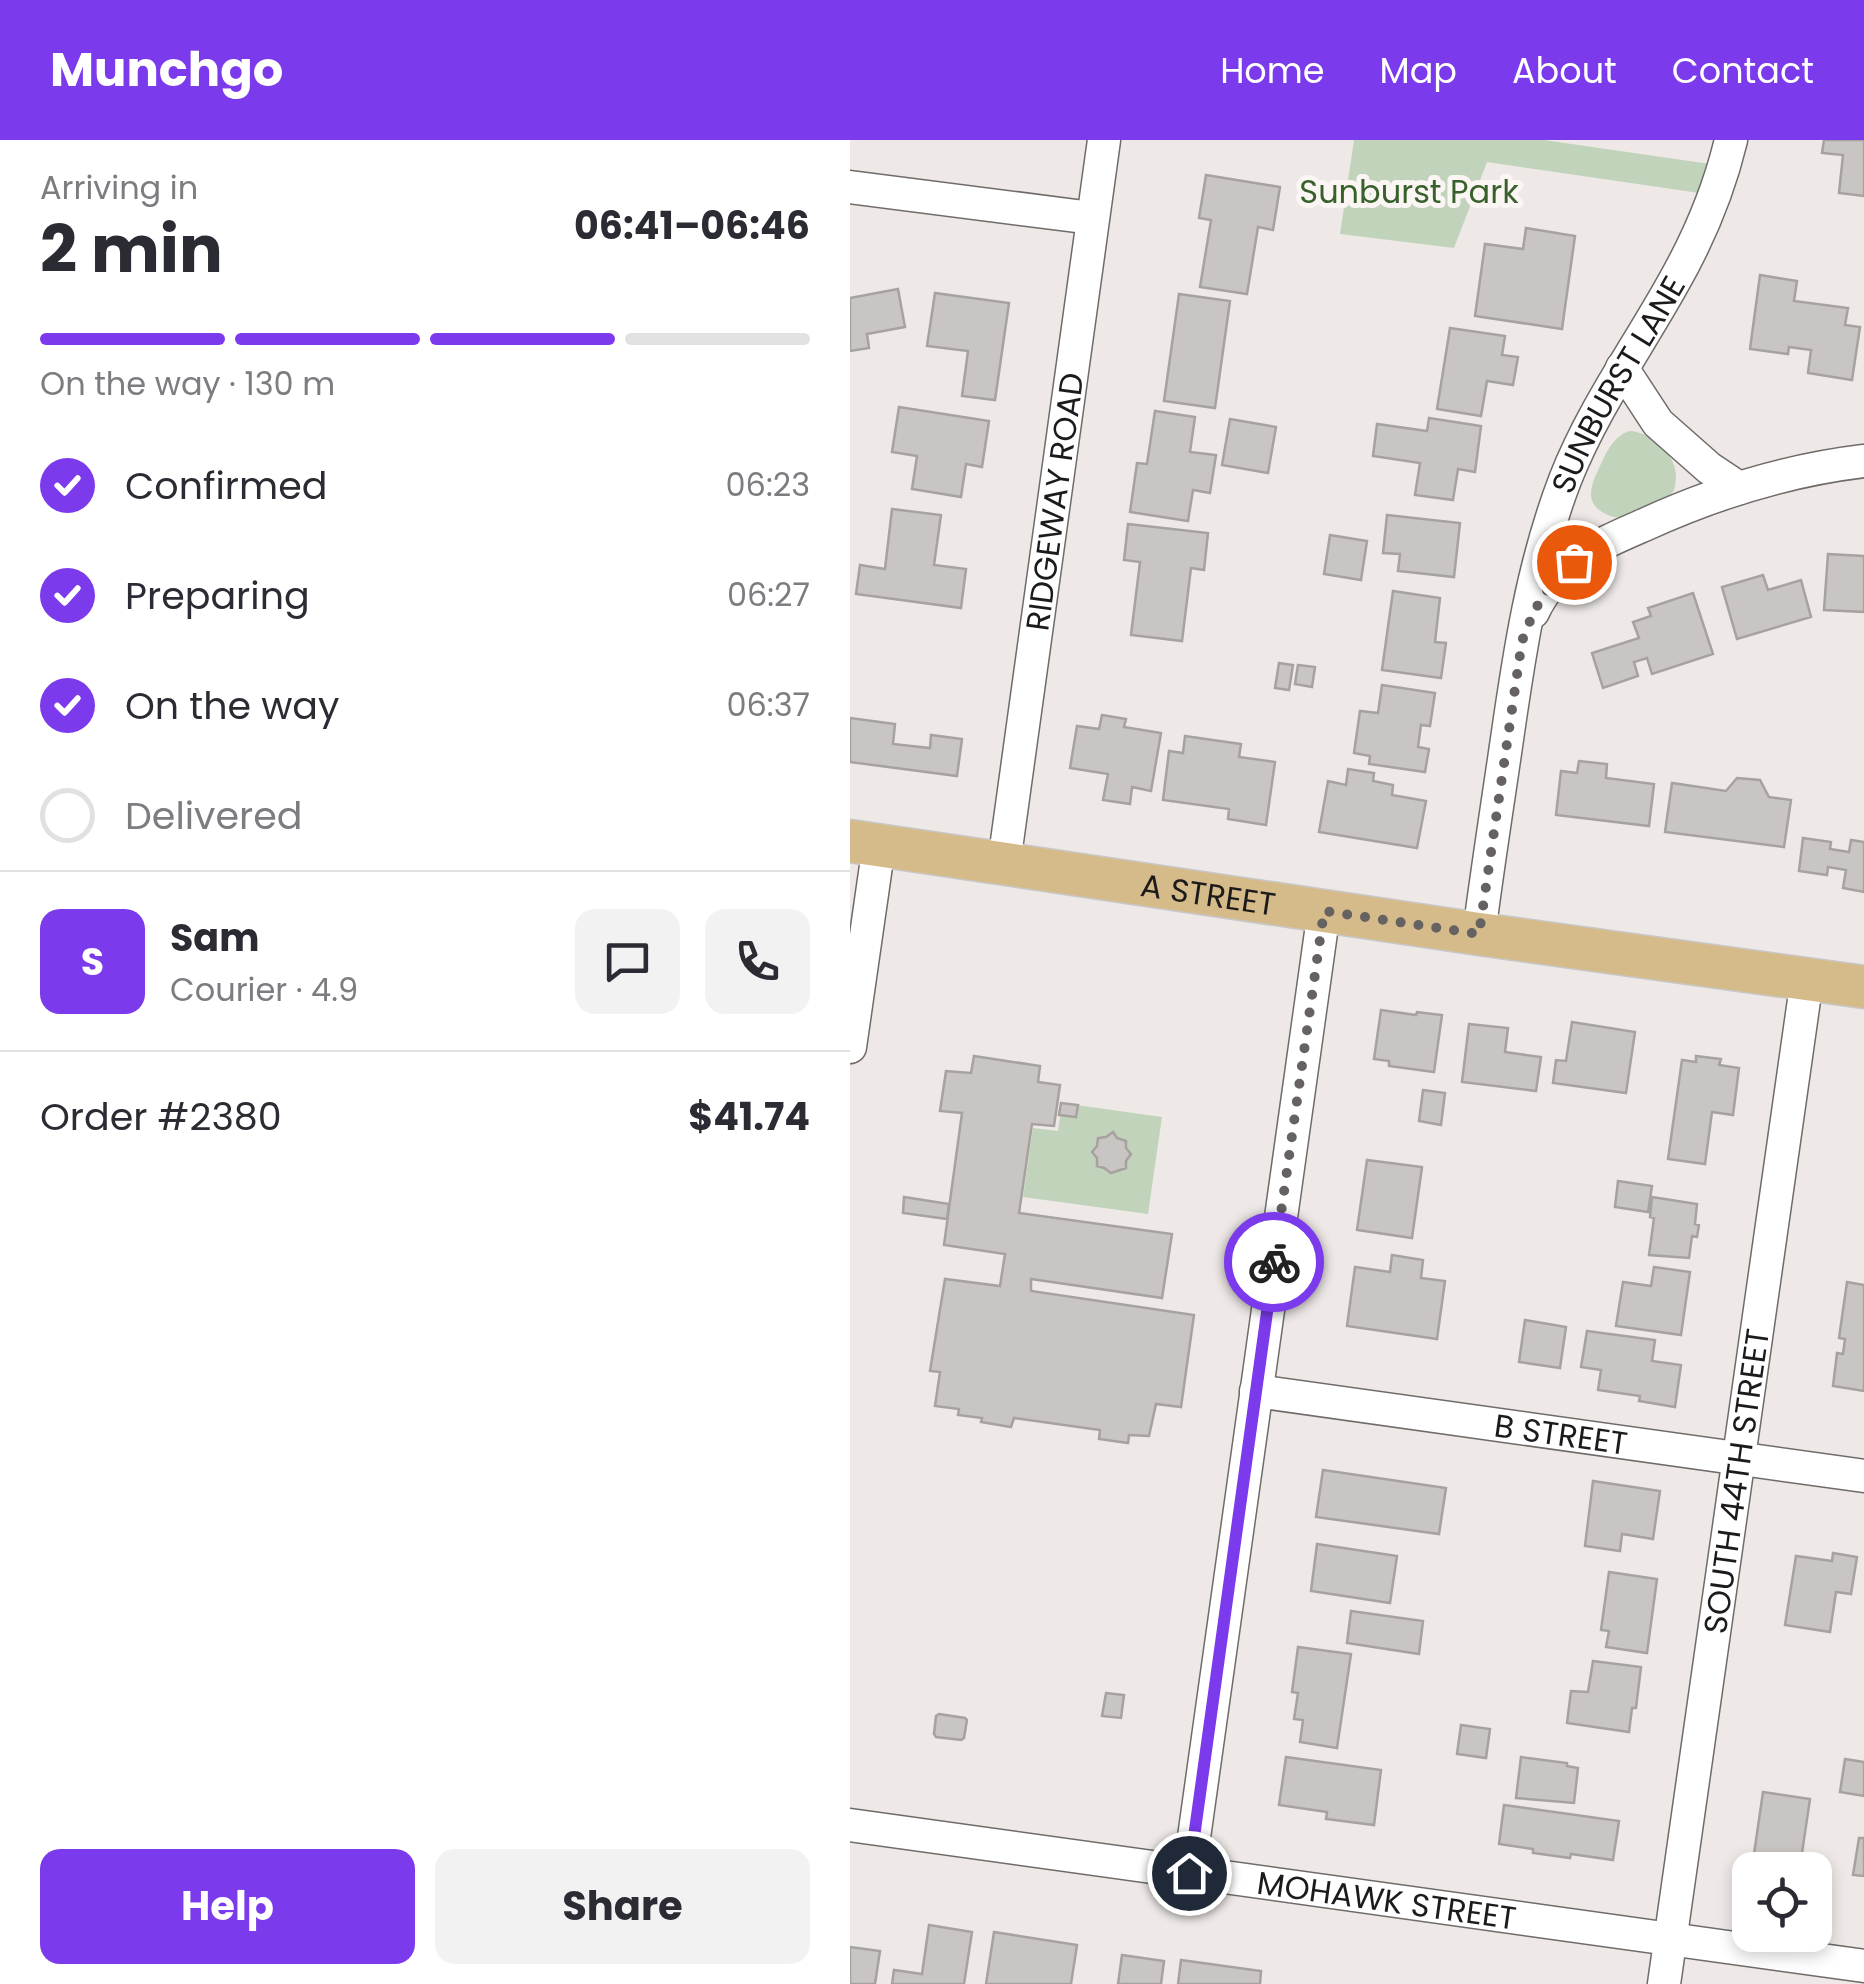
<!DOCTYPE html>
<meta charset="utf-8">
<style>
body{margin:0;font-family:Poppins,sans-serif;background:#f2f2f3;color:#2b2b33;height:100vh;display:flex;flex-direction:column;font-size:38px;white-space:nowrap}
*{box-sizing:border-box;margin:0}
p{font-size:32px;color:#7c7c81}
.icon{flex:none;width:55px;height:55px;fill:none;stroke:currentColor;stroke-width:2;stroke-linecap:round;stroke-linejoin:round}
.map{position:relative;flex:1;overflow:hidden}
.panel{display:flex;flex-direction:column;background:#fff;width:850px}
.panel>*{flex:none}
.fabs{position:absolute;left:882px;top:1712px;display:grid;gap:20px}
.fabs a{display:grid;place-items:center;width:100px;height:100px;border-radius:20px;background:#fff;box-shadow:0 5px 15px #0003;font-size:50px}
.pin{position:absolute;display:grid;place-items:center;width:85px;height:85px;color:#fff;margin:-42px;border:5px solid #fff;border-radius:50%;box-shadow:0 2px 10px #0007}
.courier{position:absolute;display:grid;place-items:center;width:100px;height:100px;margin:-50px;border:8px solid #7c3aed;border-radius:50%;background:#fff;color:#222;box-shadow:0 2px 12px #0007}
.overview em{font-style:normal;font-weight:700}
.overview div{display:flex;flex-direction:column-reverse}
.overview{display:flex;align-items:center;justify-content:space-between;height:170px;padding:0 40px}
h1{font-size:65px;font-weight:700;line-height:75px}
.bar{display:grid;grid-template-columns:repeat(4,1fr);gap:15px 10px;align-content:center;height:120px;padding:0 40px}
.bar i{height:12px;border-radius:8px;background:#e1e1e2}
.bar .on{background:#7c3aed}
.bar p{grid-column:span 4}
.line{display:flex;align-items:center;gap:25px;padding:0 40px;border-top:2px solid #e1e1e2}
.line div{flex:1}
.round{display:grid;place-items:center;flex:none;width:105px;height:105px;border-radius:20px;background:#f2f2f3}
ol{padding:0 40px;list-style:none}
li{display:flex;align-items:center;gap:30px;height:110px}
li p{margin-inline-start:auto}
li .icon{padding:10px;border-radius:50%;background:#7c3aed;color:#fff;stroke-width:4}
li:last-child{color:#7c7c81}
li i{width:55px;height:55px;border:5px solid #e1e1e2;border-radius:50%}
.cta{display:flex;gap:20px;margin-top:auto;padding:20px 40px}
.cta a{flex:1;height:115px;border-radius:20px;background:#7c3aed;color:#fff;font-size:40px;font-weight:700;line-height:115px;text-align:center}
.cta a+a{background:#f2f2f3;color:#2b2b33}
header{display:flex;align-items:center;gap:60px;box-sizing:border-box;height:140px;padding:0 50px;background:#7c3aed;color:#fff}
header strong{font-size:48px}
nav{display:flex;gap:55px;margin-inline-start:auto;font-size:35px}
main{display:flex;flex:1;min-height:0}
.map>svg:first-child{display:block}
.green{fill:#c1d4bb}
.building{fill:#c9c5c3;stroke:#a6a2a0;stroke-width:2.5}
.lines{fill:none;stroke-linecap:round;stroke-linejoin:round}
.minor-casing{stroke:#6f6b69;stroke-width:35}
.major-casing{stroke:#c9c8c8;stroke-width:45}
.minor{stroke:#fff;stroke-width:32}
.major{stroke:#d6bb8a;stroke-width:42}
.done{stroke:#666262;stroke-width:10;stroke-dasharray:0 18}
.route{stroke:#7c3aed;stroke-width:12}
.labels{text-anchor:middle;dominant-baseline:central;stroke-width:10;stroke-linejoin:round;paint-order:stroke}
.park-label{font-size:32px;fill:#37602a;stroke:#fbf6f4}
.street-label{font-size:32px;fill:#1c1a1a;stroke:#fbf6f4}
</style>
<header>
<strong>Munchgo</strong>
<nav><a>Home</a><a>Map</a><a>About</a><a>Contact</a></nav>
</header>
<main>
<section class="panel">
<div class="overview"><div><h1>2 min</h1><p>Arriving in</p></div><em>06:41–06:46</em></div>
<div class="bar"><i class="on"></i><i class="on"></i><i class="on"></i><i></i><p>On the way · 130 m</p></div>
<ol>
<li><svg class="icon" aria-label="check" viewBox="0 0 24 24"><path d="M5 12l5 5 9-10"/></svg>Confirmed<p>06:23</p></li>
<li><svg class="icon" aria-label="check" viewBox="0 0 24 24"><path d="M5 12l5 5 9-10"/></svg>Preparing<p>06:27</p></li>
<li><svg class="icon" aria-label="check" viewBox="0 0 24 24"><path d="M5 12l5 5 9-10"/></svg>On the way<p>06:37</p></li>
<li><i></i>Delivered</li>
</ol>
<div class="line" style="height:180px"><b class="round" style="background:#7c3aed;color:#fff">S</b><div><b>Sam</b><p>Courier · 4.9</p></div><a class="round"><svg class="icon" aria-label="chat" viewBox="0 0 24 24"><path d="M4 5h16v11H9l-5 4z"/></svg></a><a class="round"><svg class="icon" aria-label="phone" viewBox="0 0 24 24"><path d="M5 4h4l2 5-3 2q2 4 5 5l2-3 5 2v4C11 20 4 13 5 4z"/></svg></a></div>
<div class="line" style="height:130px"><div>Order #2380</div><b>$41.74</b></div>
<div class="cta"><a>Help</a><a>Share</a></div>
</section>
<div class="map">
<svg width="1014" height="1844" viewBox="0 0 1014 1844">
<rect width="100%" height="100%" fill="#eee9e7"/>
<path class="green" d="M 504,0 L 694,0 L 874,26 L 863,55 L 637,22 L 604,108 L 490,94 Z
M 779,291 C 799,291 825,313 826,335 C 826,339 825,347 824,350 C 819,359 807,363 798,367 C 791,371 784,375 777,377 C 769,379 761,377 754,373 C 733,362 742,343 750,326 C 757,311 763,297 779,291 Z
M 212,963 L 312,977 L 298,1074 L 173,1057 L 183,988 L 208,991 Z"/>
<path class="building" d="M 974,0 L 1014,0 L 1014,56 L 989,53 L 993,15 L 972,13 Z
M 356,35 L 430,47 L 423,90 L 408,87 L 397,154 L 350,147 L 361,80 L 349,78 Z
M 676,88 L 725,96 L 712,189 L 625,176 L 635,104 L 673,109 Z
M 910,135 L 947,141 L 944,161 L 998,168 L 995,185 L 1010,187 L 1002,240 L 958,233 L 961,210 L 939,207 L 938,214 L 900,209 Z
M 48,149 L 55,187 L 17,194 L 19,208 L 0,211 L 0,158 Z
M 85,153 L 159,163 L 145,260 L 112,256 L 118,211 L 77,206 Z
M 329,154 L 380,161 L 365,268 L 314,261 Z
M 600,188 L 655,196 L 652,215 L 668,217 L 663,245 L 637,241 L 631,276 L 587,269 Z
M 49,267 L 139,281 L 132,327 L 116,324 L 111,357 L 62,349 L 67,316 L 42,312 Z
M 305,271 L 345,277 L 340,312 L 366,315 L 360,353 L 343,350 L 338,381 L 280,372 L 287,323 L 297,324 Z
M 579,278 L 631,286 L 625,332 L 608,329 L 603,360 L 565,355 L 570,323 L 523,316 L 527,284 L 577,291 Z
M 380,279 L 426,287 L 418,333 L 372,325 Z
M 42,369 L 91,375 L 84,425 L 116,429 L 111,468 L 6,454 L 10,425 L 35,429 Z
M 537,375 L 610,383 L 604,437 L 548,431 L 550,414 L 533,413 Z
M 278,384 L 358,393 L 354,430 L 341,428 L 332,501 L 281,495 L 290,422 L 274,420 Z
M 480,395 L 517,401 L 511,440 L 474,434 Z
M 978,414 L 1014,416 L 1014,472 L 974,470 Z
M 913,435 L 918,450 L 951,440 L 961,477 L 887,499 L 872,447 Z
M 543,451 L 590,458 L 585,502 L 596,503 L 591,538 L 532,530 Z
M 843,453 L 863,514 L 802,534 L 797,518 L 784,522 L 788,536 L 753,548 L 742,513 L 789,498 L 783,482 L 801,476 L 798,468 Z
M 429,523 L 443,525 L 439,550 L 425,548 Z
M 448,525 L 465,527 L 462,547 L 445,544 Z
M 532,545 L 585,553 L 580,586 L 571,585 L 568,607 L 579,609 L 575,632 L 519,624 L 520,616 L 504,613 L 510,571 L 528,573 Z
M 252,575 L 276,579 L 274,587 L 311,593 L 301,651 L 282,647 L 280,664 L 253,660 L 258,634 L 220,628 L 227,586 L 249,589 Z
M 0,578 L 45,584 L 43,604 L 80,608 L 81,595 L 112,599 L 107,636 L 0,622 Z
M 335,596 L 391,604 L 389,617 L 425,622 L 416,685 L 378,679 L 379,669 L 313,660 L 319,611 L 333,613 Z
M 729,621 L 757,624 L 756,638 L 804,644 L 799,686 L 706,675 L 711,631 L 727,633 Z
M 498,629 L 524,633 L 523,641 L 543,645 L 542,655 L 576,661 L 567,708 L 469,692 L 478,641 L 496,645 Z
M 887,638 L 910,640 L 919,657 L 941,660 L 934,707 L 815,692 L 822,643 L 876,651 Z
M 953,698 L 981,702 L 980,709 L 999,712 L 1001,700 L 1014,702 L 1014,752 L 993,748 L 996,730 L 978,727 L 977,735 L 949,731 Z
M 531,870 L 566,875 L 567,872 L 592,875 L 584,932 L 539,926 L 539,921 L 524,919 Z
M 722,882 L 785,892 L 776,953 L 703,943 L 706,920 L 716,921 Z
M 619,884 L 658,888 L 655,912 L 691,917 L 686,951 L 612,942 Z
M 124,916 L 190,926 L 188,942 L 210,945 L 204,986 L 182,984 L 169,1073 L 322,1094 L 312,1158 L 181,1139 L 181,1151 L 344,1175 L 331,1267 L 306,1264 L 299,1296 L 279,1295 L 278,1303 L 249,1299 L 250,1290 L 164,1278 L 161,1287 L 131,1282 L 132,1278 L 108,1275 L 109,1269 L 85,1266 L 90,1232 L 80,1231 L 95,1139 L 150,1146 L 155,1114 L 94,1105 L 112,973 L 90,971 L 96,931 L 121,933 Z
M 846,916 L 871,919 L 869,925 L 889,928 L 883,975 L 862,972 L 855,1024 L 818,1019 L 832,920 L 846,922 Z
M 573,950 L 595,953 L 591,985 L 569,981 Z
M 211,963 L 228,965 L 226,977 L 209,975 Z
M 263,992 L 267,998 L 276,1001 L 276,1008 L 281,1014 L 276,1021 L 276,1028 L 261,1033 L 254,1028 L 247,1026 L 247,1018 L 242,1012 L 247,1006 L 248,998 L 256,997 Z
M 517,1020 L 572,1027 L 562,1098 L 507,1090 Z
M 768,1041 L 802,1046 L 798,1072 L 765,1067 Z
M 54,1057 L 99,1064 L 97,1079 L 53,1073 Z
M 802,1057 L 847,1064 L 845,1084 L 849,1085 L 847,1097 L 842,1096 L 839,1118 L 799,1115 L 804,1078 L 800,1077 Z
M 542,1115 L 573,1120 L 571,1138 L 595,1141 L 587,1199 L 497,1186 L 505,1127 L 540,1132 Z
M 804,1127 L 840,1132 L 831,1195 L 766,1186 L 773,1142 L 801,1146 Z
M 997,1142 L 1014,1145 L 1014,1251 L 983,1246 L 987,1213 L 993,1214 L 995,1199 L 989,1198 Z
M 675,1180 L 716,1187 L 710,1228 L 669,1222 Z
M 737,1191 L 805,1200 L 802,1221 L 831,1225 L 825,1267 L 789,1261 L 790,1256 L 748,1250 L 751,1230 L 731,1227 Z
M 473,1330 L 596,1348 L 589,1394 L 466,1377 Z
M 743,1341 L 810,1351 L 803,1399 L 772,1394 L 770,1411 L 735,1406 Z
M 467,1404 L 547,1416 L 540,1463 L 461,1451 Z
M 983,1413 L 1007,1417 L 1001,1454 L 986,1452 L 980,1492 L 935,1485 L 946,1416 L 982,1421 Z
M 759,1432 L 807,1439 L 797,1513 L 756,1507 L 759,1491 L 751,1490 Z
M 501,1471 L 573,1481 L 569,1514 L 497,1503 Z
M 448,1507 L 501,1514 L 487,1608 L 450,1602 L 453,1580 L 444,1579 L 448,1553 L 442,1552 Z
M 743,1521 L 791,1527 L 786,1568 L 782,1568 L 779,1592 L 717,1583 L 721,1551 L 738,1552 Z
M 256,1553 L 274,1555 L 271,1578 L 252,1576 Z
M 89,1574 L 115,1578 L 117,1580 L 114,1598 L 111,1600 L 86,1597 L 84,1594 L 86,1576 Z
M 611,1585 L 640,1589 L 636,1618 L 607,1614 Z
M 436,1617 L 531,1630 L 524,1685 L 476,1679 L 477,1672 L 429,1665 Z
M 671,1617 L 717,1623 L 717,1626 L 728,1628 L 724,1663 L 666,1658 Z
M 995,1619 L 1014,1622 L 1014,1656 L 990,1652 Z
M 913,1652 L 960,1659 L 952,1713 L 962,1715 L 960,1730 L 921,1730 L 923,1717 L 904,1714 Z
M 654,1665 L 769,1681 L 763,1720 L 721,1714 L 720,1718 L 683,1713 L 683,1709 L 649,1704 Z
M 1009,1698 L 1014,1698 L 1014,1736 L 1003,1735 Z
M 79,1785 L 122,1792 L 114,1844 L 42,1844 L 44,1830 L 72,1834 Z
M 144,1792 L 227,1805 L 221,1844 L 136,1844 Z
M 0,1807 L 30,1811 L 25,1844 L 0,1844 Z
M 272,1815 L 314,1821 L 311,1844 L 268,1844 Z
M 331,1820 L 411,1831 L 410,1844 L 328,1844 Z"/>
<g class="lines">
<defs>
<g id="minor">
<path d="M 0,47 L 242,78"/>
<path d="M 772,228 L 808,283 L 859,328 L 889,348"/>
<path d="M 683,472 C 692,452 708,434 726,420 C 747,405 771,395 794,385 C 864,353 938,330 1014,321"/>
<path id="s1" d="M 154,723 L 254,0"/>
<path id="s2" d="M 629,794 C 637,731 647,668 656,606 C 669,515 682,426 715,340 C 742,271 785,211 821,147 C 847,102 869,50 881,0"/>
<path d="M 0,907 L 29,705"/>
<path id="s3" d="M 406,1251 L 1014,1336"/>
<path id="s4" d="M 0,1685 L 1014,1826"/>
<path d="M 339,1733 L 474,771"/>
<path id="s5" d="M 814,1844 L 957,839"/>
</g>
<g id="major">
<path id="s6" d="M 0,701 L 629,794 L 1014,847"/>
</g>
</defs>
<use href="#minor" class="minor-casing"/>
<use href="#major" class="major-casing"/>
<use href="#minor" class="minor"/>
<use href="#major" class="major"/>
</g>
<g class="lines">
<path class="done" d="M 424,1122 L 474,771 L 629,794 L 672,501 C 686,464 695,448 724,422"/>
<path class="route" d="M 339,1733 L 424,1122"/>
</g>
<g class="labels">
<g class="park-label">
<text x="559" y="51">Sunburst Park</text>
</g>
<g class="street-label">
<text stroke="none"><textPath href="#s2" startOffset="572">SUNBURST LANE</textPath></text>
<text stroke="none"><textPath href="#s1" startOffset="365">RIDGEWAY ROAD</textPath></text>
<text stroke="none"><textPath href="#s6" startOffset="362">A STREET</textPath></text>
<text stroke="none"><textPath href="#s3" startOffset="308">B STREET</textPath></text>
<text stroke="none"><textPath href="#s5" startOffset="508">SOUTH 44TH STREET</textPath></text>
<text stroke="none"><textPath href="#s4" startOffset="542">MOHAWK STREET</textPath></text>
</g>
</g>
</svg>
<div class="fabs">
<a><svg class="icon" aria-label="locate" viewBox="0 0 24 24"><circle cx="12" cy="12" r="6"/><path d="M12 2v4M12 18v4M2 12h4M18 12h4"/></svg></a>
</div>
<div class="pin" style="left:724px;top:422px;background:#ea580c"><svg class="icon" aria-label="bag" viewBox="0 0 24 24"><path d="M5 8h14l-1 12H6zM9 8a3 3 0 0 1 6 0"/></svg></div>
<div class="pin" style="left:339px;top:1733px;background:#1f2937"><svg class="icon" aria-label="home" viewBox="0 0 24 24"><path d="M3 11l9-7 9 7M6 9v11h12V9"/></svg></div>
<div class="courier" style="left:424px;top:1122px"><svg class="icon" aria-label="bike" viewBox="0 0 24 24"><circle cx="6" cy="16" r="4"/><circle cx="18" cy="16" r="4"/><path d="M6 16l4-8h5l3 8M10 8l3 8H6M13 5h3"/></svg></div>
</div>
</main>
